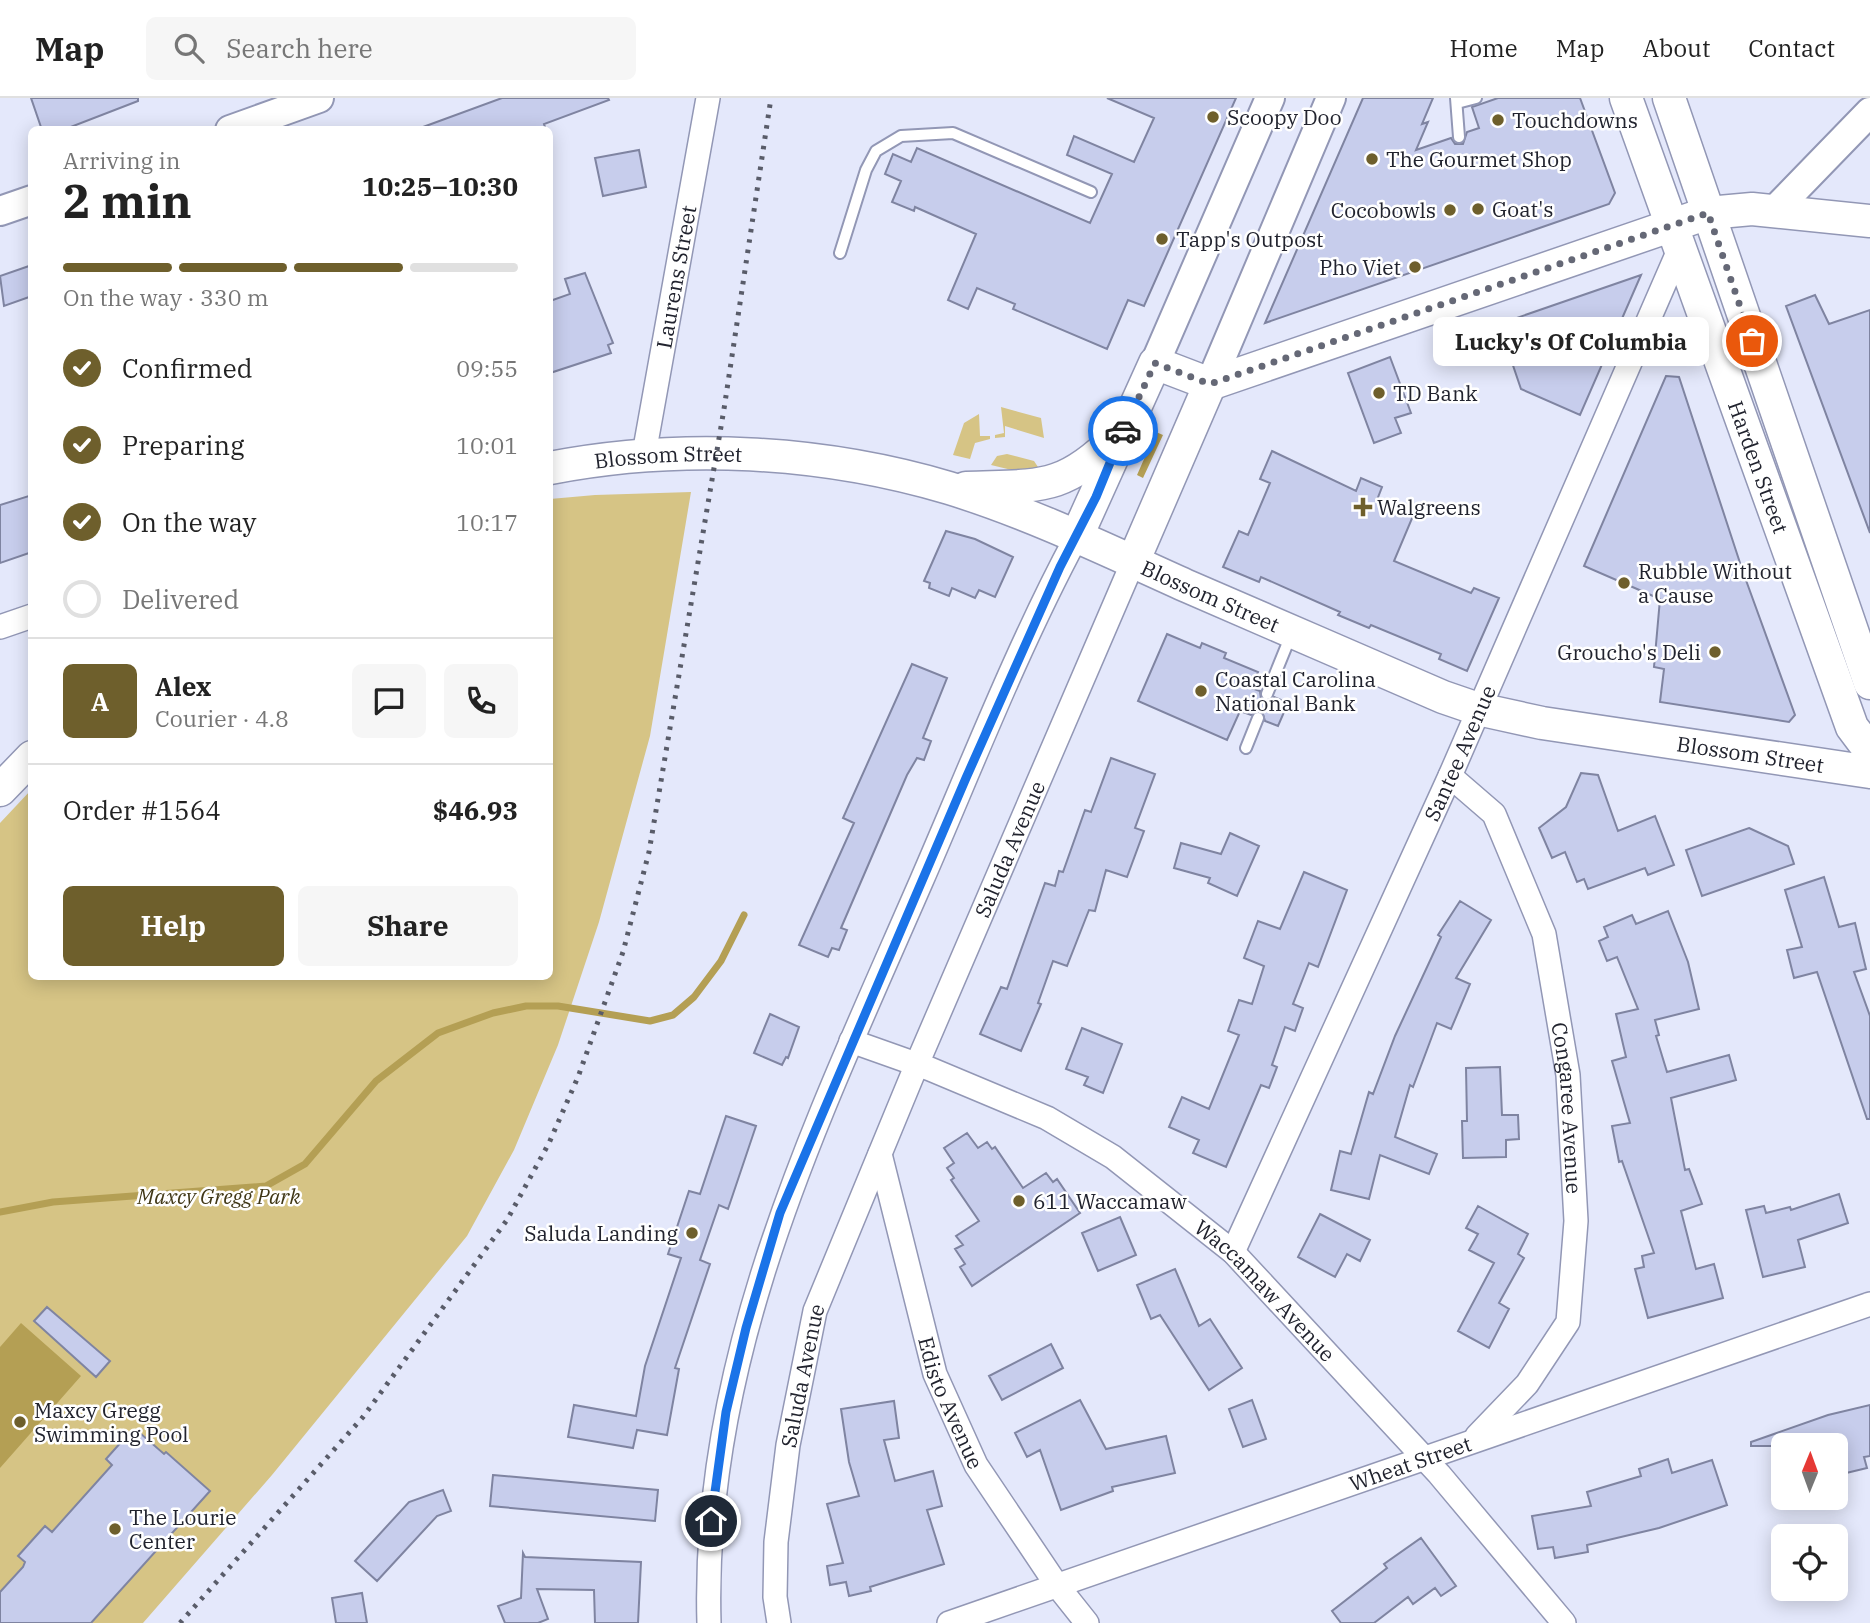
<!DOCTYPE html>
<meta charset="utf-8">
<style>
body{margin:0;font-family:"IBM Plex Serif",serif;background:#f6f6f6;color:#222;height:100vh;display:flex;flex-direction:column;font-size:26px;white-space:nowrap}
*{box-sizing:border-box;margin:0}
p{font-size:23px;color:#767676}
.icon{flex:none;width:38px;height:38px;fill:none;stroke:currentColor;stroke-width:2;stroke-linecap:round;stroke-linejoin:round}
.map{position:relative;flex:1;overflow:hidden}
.details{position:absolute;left:28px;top:28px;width:525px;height:854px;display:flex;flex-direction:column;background:#fff;border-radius:10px;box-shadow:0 4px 18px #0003}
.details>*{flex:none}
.needle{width:46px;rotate:1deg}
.buttons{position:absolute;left:1771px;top:1335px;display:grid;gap:14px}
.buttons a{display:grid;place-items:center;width:77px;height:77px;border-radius:10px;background:#fff;box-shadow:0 4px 18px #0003;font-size:35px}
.pin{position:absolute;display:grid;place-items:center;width:60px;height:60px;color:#fff;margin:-30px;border:4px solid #fff;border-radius:50%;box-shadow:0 2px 7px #0007}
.courier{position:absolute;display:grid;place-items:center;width:70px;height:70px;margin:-35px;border:5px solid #1a73e8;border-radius:50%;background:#fff;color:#222;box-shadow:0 2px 9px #0007}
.bubble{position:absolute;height:49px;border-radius:10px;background:#fff;box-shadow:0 4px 18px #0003;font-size:23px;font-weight:800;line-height:49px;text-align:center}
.summary em{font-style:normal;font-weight:800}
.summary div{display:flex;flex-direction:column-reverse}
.summary{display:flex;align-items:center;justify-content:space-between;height:119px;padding:0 35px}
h1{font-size:46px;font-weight:800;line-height:52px}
.bar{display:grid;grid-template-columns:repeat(4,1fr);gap:10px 7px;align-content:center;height:84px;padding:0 35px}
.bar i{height:9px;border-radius:5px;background:#e0e0e0}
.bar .current{background:#6e5f2c}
.bar p{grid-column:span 4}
.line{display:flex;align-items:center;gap:18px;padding:0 35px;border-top:2px solid #e0e0e0}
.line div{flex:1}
.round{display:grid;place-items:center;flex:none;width:74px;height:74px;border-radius:10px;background:#f6f6f6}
ol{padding:0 35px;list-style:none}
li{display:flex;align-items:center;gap:21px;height:77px}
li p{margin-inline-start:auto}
li .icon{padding:7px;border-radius:50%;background:#6e5f2c;color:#fff;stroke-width:4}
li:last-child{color:#767676}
li i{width:38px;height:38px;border:4px solid #e0e0e0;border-radius:50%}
.primary-button{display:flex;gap:14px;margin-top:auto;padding:14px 35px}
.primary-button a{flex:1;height:80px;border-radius:10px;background:#6e5f2c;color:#fff;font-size:28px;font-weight:800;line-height:80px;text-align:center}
.primary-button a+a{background:#f6f6f6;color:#222}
header{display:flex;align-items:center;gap:42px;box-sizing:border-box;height:98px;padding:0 35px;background:#fff;border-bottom:2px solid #e0e0e0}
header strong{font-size:33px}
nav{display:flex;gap:38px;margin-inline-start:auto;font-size:24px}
.search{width:490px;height:63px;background:#f6f6f6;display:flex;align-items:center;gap:18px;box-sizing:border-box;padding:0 24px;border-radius:10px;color:#767676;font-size:26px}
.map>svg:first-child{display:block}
.green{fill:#d6c485}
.water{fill:#b49f54}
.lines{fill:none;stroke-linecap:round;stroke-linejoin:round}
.stream{stroke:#b49f54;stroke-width:7}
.building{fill:#c7cdec;stroke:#7f84a1;stroke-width:2}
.service-casing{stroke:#9297b5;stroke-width:14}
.minor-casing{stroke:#9297b5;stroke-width:26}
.tertiary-casing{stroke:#9297b5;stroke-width:32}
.secondary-casing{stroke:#9297b5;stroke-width:35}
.service{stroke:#fff;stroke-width:10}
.minor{stroke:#fff;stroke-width:23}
.tertiary{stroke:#fff;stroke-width:28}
.secondary{stroke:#fff;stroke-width:32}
.rail{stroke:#595c69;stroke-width:5;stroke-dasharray:3.5 7;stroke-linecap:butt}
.done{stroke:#656876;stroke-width:7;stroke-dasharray:0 12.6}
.route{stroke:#1a73e8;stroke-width:9}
.poi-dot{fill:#6e5f2c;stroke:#fff;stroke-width:2.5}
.labels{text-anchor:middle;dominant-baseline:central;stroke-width:5;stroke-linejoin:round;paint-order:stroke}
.poi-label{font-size:21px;fill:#21232e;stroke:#fff;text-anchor:start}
.street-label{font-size:21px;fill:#21232e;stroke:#fff}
.park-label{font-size:21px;font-style:italic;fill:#403716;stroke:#fff}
</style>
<header>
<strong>Map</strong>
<div class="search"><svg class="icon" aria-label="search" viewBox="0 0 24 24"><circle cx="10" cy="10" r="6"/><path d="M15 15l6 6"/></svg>Search here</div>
<nav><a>Home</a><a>Map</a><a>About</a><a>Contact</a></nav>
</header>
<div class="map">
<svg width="1870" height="1525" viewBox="0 0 1870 1525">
<rect width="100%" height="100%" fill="#e4e8fb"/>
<path class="green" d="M 1001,309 L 1041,320 L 1044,340 L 1005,328 L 1005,339 L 995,340 L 995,337 L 1004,335 Z
M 979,316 L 980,338 L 990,338 L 990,341 L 975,345 L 970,361 L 953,357 L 964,325 Z
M 1007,356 L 1034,363 L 1040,372 L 1020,374 L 991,367 L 997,358 Z
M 691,394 L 650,638 L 599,824 L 558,947 L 514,1052 L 467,1138 L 272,1377 L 143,1525 L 0,1525 L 0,725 L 31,692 L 32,878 L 550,878 L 550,401 L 595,397 Z"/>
<path class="water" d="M 1156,334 L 1163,337 L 1143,380 L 1137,377 Z
M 21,1225 L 81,1278 L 0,1370 L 0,1249 Z"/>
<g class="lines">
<path class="stream" d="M 0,1114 L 53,1104 L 266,1088 L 305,1066 L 376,983 L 438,935 L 493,915 L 526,908 L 558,908 L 650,923 L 673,917 L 694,899 L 721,863 L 744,817"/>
</g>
<path class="building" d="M 31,0 L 138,0 L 138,3 L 63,32 L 42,32 Z
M 502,0 L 608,0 L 609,2 L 544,26 L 546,32 L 423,32 L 423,29 Z
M 1107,0 L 1236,0 L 1144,208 L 1128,202 L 1107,251 L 1013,211 L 1015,206 L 977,190 L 968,211 L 948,202 L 976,136 L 915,109 L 914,113 L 892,104 L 901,83 L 885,76 L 893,56 L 911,64 L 917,50 L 1090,125 L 1112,76 L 1067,57 L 1074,38 L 1134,64 L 1154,20 Z
M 1363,0 L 1433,0 L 1422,26 L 1428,24 L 1416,52 L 1451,40 L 1455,46 L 1463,46 L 1467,34 L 1479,30 L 1472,9 L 1498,0 L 1580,0 L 1615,95 L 1609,106 L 1265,225 Z
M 639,52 L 646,89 L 603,98 L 595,60 Z
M 32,167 L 32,198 L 4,208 L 0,178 Z
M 585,175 L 613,245 L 608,247 L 611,255 L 550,275 L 550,203 L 570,196 L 565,181 Z
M 1641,177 L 1580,317 L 1521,291 L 1499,226 Z
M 1815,197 L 1829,226 L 1870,212 L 1870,435 L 1786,208 Z
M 1390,259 L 1411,315 L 1395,320 L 1401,335 L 1374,345 L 1348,275 Z
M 1666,278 L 1679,279 L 1743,474 L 1795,617 L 1789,624 L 1660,604 L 1664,571 L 1654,569 L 1660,501 L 1584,468 Z
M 1272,353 L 1356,393 L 1361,380 L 1382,389 L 1377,402 L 1413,418 L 1394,463 L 1471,495 L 1474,490 L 1499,500 L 1467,573 L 1439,561 L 1441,556 L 1371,527 L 1369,530 L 1338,517 L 1340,514 L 1261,479 L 1259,484 L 1223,469 L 1239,433 L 1248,437 L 1270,385 L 1260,381 Z
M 32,397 L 32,454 L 0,465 L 0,407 Z
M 946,433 L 975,441 L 1013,459 L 995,499 L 979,492 L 975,500 L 952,490 L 949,498 L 929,490 L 930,485 L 924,483 Z
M 1167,536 L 1200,550 L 1202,545 L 1226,555 L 1224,560 L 1258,574 L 1251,590 L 1260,593 L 1261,601 L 1269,604 L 1274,599 L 1288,605 L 1278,628 L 1265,623 L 1262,613 L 1251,617 L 1240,613 L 1227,642 L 1138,603 Z
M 912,566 L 947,580 L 923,640 L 931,643 L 924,662 L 917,660 L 907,677 L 841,830 L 847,832 L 839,852 L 832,850 L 828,859 L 799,847 L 854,725 L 843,720 Z
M 1111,660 L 1155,676 L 1135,730 L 1144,733 L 1127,779 L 1106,772 L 1095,813 L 1089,812 L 1067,868 L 1053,863 L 1038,905 L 1041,906 L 1021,953 L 980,936 L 1001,889 L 1007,891 L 1045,785 L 1055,788 L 1059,773 L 1063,774 L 1085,712 L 1091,714 Z
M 1581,675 L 1598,677 L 1618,733 L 1655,718 L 1674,767 L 1648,777 L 1645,770 L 1588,791 L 1584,781 L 1577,784 L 1565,754 L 1552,760 L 1539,730 L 1566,709 Z
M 1749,730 L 1788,748 L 1794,766 L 1702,798 L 1686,752 Z
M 1230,735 L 1259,748 L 1237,798 L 1208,785 L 1210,780 L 1174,770 L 1181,745 L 1221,756 Z
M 1304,774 L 1347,792 L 1318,869 L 1309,865 L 1293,906 L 1303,910 L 1295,933 L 1285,929 L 1272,967 L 1277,969 L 1269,990 L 1261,987 L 1226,1069 L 1193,1055 L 1199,1042 L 1169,1029 L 1182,999 L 1209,1011 L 1239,937 L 1228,933 L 1239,902 L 1252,906 L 1264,868 L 1244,860 L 1258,823 L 1280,831 Z
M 1824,779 L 1839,829 L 1855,825 L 1866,871 L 1854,874 L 1870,918 L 1870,1021 L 1867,1021 L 1817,874 L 1794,880 L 1787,852 L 1802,849 L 1785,792 Z
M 1460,803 L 1491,822 L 1456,880 L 1470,886 L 1451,931 L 1437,925 L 1413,989 L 1410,987 L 1395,1039 L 1437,1056 L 1429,1076 L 1380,1057 L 1369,1101 L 1331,1092 L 1340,1053 L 1351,1056 L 1369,994 L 1373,996 L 1395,938 L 1441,839 L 1438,837 Z
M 1668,813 L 1688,864 L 1699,911 L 1655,922 L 1659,937 L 1656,938 L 1667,974 L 1729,957 L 1736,982 L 1671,1000 L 1685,1072 L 1689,1071 L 1702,1106 L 1681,1113 L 1696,1171 L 1714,1166 L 1723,1200 L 1648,1220 L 1635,1171 L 1644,1169 L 1642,1158 L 1654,1155 L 1622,1063 L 1619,1064 L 1612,1028 L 1630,1025 L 1612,963 L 1626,959 L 1616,916 L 1638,911 L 1617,859 L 1607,863 L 1599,843 L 1608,839 L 1604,829 L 1632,817 L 1636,826 Z
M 770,916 L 799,929 L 788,960 L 786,959 L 782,967 L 754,955 Z
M 1082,930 L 1122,946 L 1103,995 L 1084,987 L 1088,979 L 1066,971 Z
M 1500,969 L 1502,1017 L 1518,1017 L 1519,1041 L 1506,1042 L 1506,1059 L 1463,1060 L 1462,1023 L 1467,1023 L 1466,970 Z
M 726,1018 L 756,1028 L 728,1111 L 719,1107 L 700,1162 L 710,1166 L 675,1270 L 679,1271 L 667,1337 L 637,1332 L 633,1350 L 568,1339 L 574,1307 L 636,1318 L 645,1268 L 681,1160 L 668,1156 L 689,1093 L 700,1096 Z
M 967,1035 L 978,1050 L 987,1044 L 992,1051 L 995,1049 L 1023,1090 L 1046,1075 L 1053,1084 L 1057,1081 L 1080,1115 L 972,1188 L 960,1169 L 965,1166 L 955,1151 L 963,1147 L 956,1138 L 979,1123 L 951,1082 L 954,1080 L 947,1070 L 954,1065 L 944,1050 Z
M 1839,1096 L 1848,1125 L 1798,1142 L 1805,1169 L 1763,1179 L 1746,1112 L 1764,1108 L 1766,1115 L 1790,1109 L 1791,1112 Z
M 1478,1108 L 1528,1136 L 1518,1156 L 1524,1160 L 1499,1205 L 1509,1211 L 1489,1250 L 1458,1233 L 1494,1165 L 1469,1152 L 1478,1136 L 1466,1130 Z
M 1320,1116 L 1370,1142 L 1360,1163 L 1347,1156 L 1335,1179 L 1298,1159 Z
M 1120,1119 L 1136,1157 L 1098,1173 L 1082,1135 Z
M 1175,1171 L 1199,1228 L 1210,1221 L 1242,1270 L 1209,1292 L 1160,1217 L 1151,1221 L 1137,1187 Z
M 47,1209 L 110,1263 L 96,1279 L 34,1223 Z
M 1051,1246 L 1063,1270 L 1002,1302 L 989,1278 Z
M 1080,1302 L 1106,1351 L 1166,1338 L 1175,1375 L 1112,1389 L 1113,1393 L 1061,1412 L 1040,1352 L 1027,1359 L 1015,1335 Z
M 1252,1302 L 1266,1341 L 1243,1349 L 1229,1311 Z
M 894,1303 L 899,1340 L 884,1342 L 895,1383 L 933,1373 L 942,1408 L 927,1412 L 944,1466 L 870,1489 L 871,1493 L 849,1498 L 846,1484 L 830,1487 L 827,1468 L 843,1465 L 827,1406 L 859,1398 L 849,1364 L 841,1311 Z
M 1870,1307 L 1870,1358 L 1864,1359 L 1867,1370 L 1842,1376 L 1836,1348 L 1751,1348 L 1751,1344 L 1828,1317 Z
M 131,1333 L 137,1338 L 140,1335 L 164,1356 L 166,1354 L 210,1393 L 91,1525 L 0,1525 L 0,1494 L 23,1469 L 25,1464 L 18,1458 L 45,1428 L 52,1434 L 112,1367 L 106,1361 Z
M 1668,1361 L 1672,1375 L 1712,1362 L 1727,1407 L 1659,1430 L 1587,1447 L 1588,1454 L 1555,1460 L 1553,1449 L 1538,1451 L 1532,1418 L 1591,1408 L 1587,1394 L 1641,1378 L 1639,1371 Z
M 493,1377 L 658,1392 L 655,1423 L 490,1408 Z
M 443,1392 L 451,1413 L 437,1418 L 377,1483 L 355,1463 L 409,1404 Z
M 1421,1440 L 1456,1488 L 1441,1498 L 1435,1490 L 1413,1506 L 1408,1499 L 1374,1525 L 1341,1525 L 1332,1513 L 1387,1470 L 1384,1466 Z
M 523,1455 L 525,1459 L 641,1464 L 638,1525 L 595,1525 L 594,1492 L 537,1491 L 548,1521 L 538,1525 L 505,1525 L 498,1508 L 521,1500 Z
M 362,1495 L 367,1525 L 336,1525 L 332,1500 Z"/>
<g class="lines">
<defs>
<path id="service" d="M 1456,0 L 1459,39
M 1457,5 L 1476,0
M 840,155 L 866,72 L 876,53 L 901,38 L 953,35 L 1091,94
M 1267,596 L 1291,537
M 1246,650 L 1258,620"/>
<g id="minor">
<path id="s1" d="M 644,356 L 708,0"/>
<path d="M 0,529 L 32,518"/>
<path id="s2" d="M 1450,678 L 1494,716 L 1544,836 L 1568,977 L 1576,1123 L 1568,1224 L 1527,1286 L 1477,1338"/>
<path id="s3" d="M 851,943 L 930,971 L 1047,1020 L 1113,1059 L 1233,1154 L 1439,1376 L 1564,1525"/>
<path id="s4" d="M 880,1056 L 935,1276 L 976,1367 L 1056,1486 L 1087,1525"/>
<path id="s5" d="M 1233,1154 L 1450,678 L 1679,152"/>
<path d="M 709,1525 C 701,1258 817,1023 921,784 C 971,669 1017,550 1076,440"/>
<path id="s6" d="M 779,1525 L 775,1499 L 776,1444 L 788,1347 L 815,1213 L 917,966 L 1133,464"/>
<path id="s7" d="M 949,1525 L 1870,1206"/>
</g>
<path id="tertiary" d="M 230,32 L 319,0
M 0,113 L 32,102
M 1773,114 L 1870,14
M 1155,265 L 1270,0
M 1210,286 L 1331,0"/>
<g id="secondary">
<path id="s8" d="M 1626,0 L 1852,629 L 1870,653"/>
<path d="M 1669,0 L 1870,585"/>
<path id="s9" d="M 550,370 C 680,345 821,352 949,390 C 1031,415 1111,454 1189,489 C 1274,526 1358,562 1443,599 L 1478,611 L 1542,625 L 1870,674"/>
<path d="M 966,390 C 1038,387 1062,394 1116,340"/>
<path d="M 1076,440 L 1155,265 L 1210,286 L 1708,115 L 1752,111 L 1870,123"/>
<path d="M 1133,464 L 1210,286"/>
<path d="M 0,692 L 32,659"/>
</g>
</defs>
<use href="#service" class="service-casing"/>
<use href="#minor" class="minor-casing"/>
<use href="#tertiary" class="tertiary-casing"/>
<use href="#secondary" class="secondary-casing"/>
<use href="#service" class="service"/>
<use href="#minor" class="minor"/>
<use href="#tertiary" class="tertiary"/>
<use href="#secondary" class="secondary"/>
<path class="rail" d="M 180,1525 L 363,1319 L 507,1122 L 549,1045 L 578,979 L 623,854 L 649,754 L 724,311 L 771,0"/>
</g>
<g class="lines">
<path class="done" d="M 1123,333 L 1155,265 L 1210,286 L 1708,115 L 1752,243"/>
<path class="route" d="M 711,1423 L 726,1314 L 746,1230 L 780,1115 L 966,680 L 1060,469 L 1096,399 L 1123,333"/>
</g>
<g class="poi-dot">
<circle cx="1213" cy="19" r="7"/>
<circle cx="1498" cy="22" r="7"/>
<circle cx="1372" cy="61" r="7"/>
<circle cx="1478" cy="111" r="7"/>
<circle cx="1450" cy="112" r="7"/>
<circle cx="1162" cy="141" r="7"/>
<circle cx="1415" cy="169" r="7"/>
<circle cx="1379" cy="295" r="7"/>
<path d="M1359.5 398.5h7v7h7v7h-7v7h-7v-7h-7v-7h7z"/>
<circle cx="1624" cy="485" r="7"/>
<circle cx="1715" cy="554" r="7"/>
<circle cx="1201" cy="593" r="7"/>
<circle cx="1019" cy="1103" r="7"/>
<circle cx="692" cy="1135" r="7"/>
<circle cx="20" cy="1324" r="7"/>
<circle cx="115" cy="1431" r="7"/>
</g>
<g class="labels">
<g class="poi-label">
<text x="1227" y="19">Scoopy Doo</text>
<text x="1512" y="22">Touchdowns</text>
<text x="1386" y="61">The Gourmet Shop</text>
<text x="1492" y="111">Goat's</text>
<text x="1436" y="112" text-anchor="end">Cocobowls</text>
<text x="1176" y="141">Tapp's Outpost</text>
<text x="1401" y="169" text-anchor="end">Pho Viet</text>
<text x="1393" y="295">TD Bank</text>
<text x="1377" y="409">Walgreens</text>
<text x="1638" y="473">Rubble Without<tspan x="1638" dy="24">a Cause</tspan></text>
<text x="1701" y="554" text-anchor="end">Groucho's Deli</text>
<text x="1215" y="581">Coastal Carolina<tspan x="1215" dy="24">National Bank</tspan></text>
<text x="1033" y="1103">611 Waccamaw</text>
<text x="678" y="1135" text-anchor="end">Saluda Landing</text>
<text x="34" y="1312">Maxcy Gregg<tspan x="34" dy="24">Swimming Pool</tspan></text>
<text x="129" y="1419">The Lourie<tspan x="129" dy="24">Center</tspan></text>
</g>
<g class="street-label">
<text stroke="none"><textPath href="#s1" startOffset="180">Laurens Street</textPath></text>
<text stroke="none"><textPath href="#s9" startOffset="119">Blossom Street</textPath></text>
<text stroke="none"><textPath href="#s8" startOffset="392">Harden Street</textPath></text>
<text stroke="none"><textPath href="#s9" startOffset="686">Blossom Street</textPath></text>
<text stroke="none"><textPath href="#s5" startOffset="548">Santee Avenue</textPath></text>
<text stroke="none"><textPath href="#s9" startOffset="1253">Blossom Street</textPath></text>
<text stroke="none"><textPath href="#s6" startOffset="817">Saluda Avenue</textPath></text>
<text stroke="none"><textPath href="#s2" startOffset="364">Congaree Avenue</textPath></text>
<text stroke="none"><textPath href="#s3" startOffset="490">Waccamaw Avenue</textPath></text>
<text stroke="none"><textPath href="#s6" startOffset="250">Saluda Avenue</textPath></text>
<text stroke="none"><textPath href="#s4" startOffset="259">Edisto Avenue</textPath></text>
<text stroke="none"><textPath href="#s7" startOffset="488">Wheat Street</textPath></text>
</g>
<g class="park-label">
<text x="219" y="1098">Maxcy Gregg Park</text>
</g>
</g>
</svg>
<div class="buttons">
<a><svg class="needle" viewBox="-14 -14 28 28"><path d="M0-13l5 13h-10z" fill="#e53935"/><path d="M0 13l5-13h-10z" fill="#767676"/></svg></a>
<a><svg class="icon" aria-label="locate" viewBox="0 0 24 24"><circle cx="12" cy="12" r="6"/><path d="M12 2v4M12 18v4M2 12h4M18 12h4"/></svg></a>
</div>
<div class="pin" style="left:1752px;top:243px;background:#ea580c"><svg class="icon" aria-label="bag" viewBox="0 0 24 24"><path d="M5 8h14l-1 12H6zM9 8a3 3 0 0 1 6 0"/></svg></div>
<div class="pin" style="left:711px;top:1423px;background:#1f2937"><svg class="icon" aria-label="home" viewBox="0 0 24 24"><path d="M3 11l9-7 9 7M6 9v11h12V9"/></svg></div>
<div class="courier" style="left:1123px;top:333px"><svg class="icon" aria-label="car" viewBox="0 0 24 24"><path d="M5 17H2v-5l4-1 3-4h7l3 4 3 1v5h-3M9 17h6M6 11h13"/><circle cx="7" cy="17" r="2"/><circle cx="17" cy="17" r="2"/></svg></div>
<div class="bubble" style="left:1433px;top:219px;width:276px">Lucky's Of Columbia</div>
<section class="details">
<div class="summary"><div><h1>2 min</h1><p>Arriving in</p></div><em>10:25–10:30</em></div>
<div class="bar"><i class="current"></i><i class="current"></i><i class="current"></i><i></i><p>On the way · 330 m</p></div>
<ol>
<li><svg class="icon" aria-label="check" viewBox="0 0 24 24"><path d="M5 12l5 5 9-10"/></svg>Confirmed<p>09:55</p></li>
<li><svg class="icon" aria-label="check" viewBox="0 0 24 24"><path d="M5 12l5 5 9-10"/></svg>Preparing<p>10:01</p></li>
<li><svg class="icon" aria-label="check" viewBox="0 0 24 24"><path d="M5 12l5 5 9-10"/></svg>On the way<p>10:17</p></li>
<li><i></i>Delivered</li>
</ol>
<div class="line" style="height:126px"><b class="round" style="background:#6e5f2c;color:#fff">A</b><div><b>Alex</b><p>Courier · 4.8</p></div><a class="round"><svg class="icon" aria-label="chat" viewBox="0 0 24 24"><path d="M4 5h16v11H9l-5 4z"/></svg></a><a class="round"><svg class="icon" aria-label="phone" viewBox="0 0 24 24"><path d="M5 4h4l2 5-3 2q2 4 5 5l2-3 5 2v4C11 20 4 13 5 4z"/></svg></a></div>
<div class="line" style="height:91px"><div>Order #1564</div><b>$46.93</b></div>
<div class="primary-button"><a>Help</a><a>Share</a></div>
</section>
</div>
